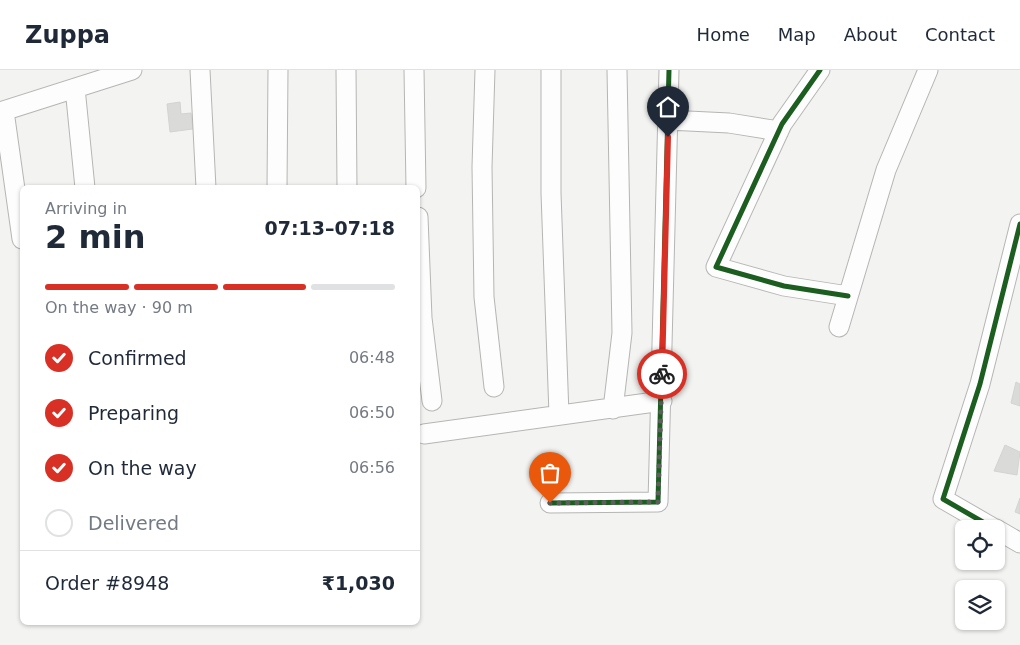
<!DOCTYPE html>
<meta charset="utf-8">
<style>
body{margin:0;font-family:"DejaVu Sans",sans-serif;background:#f6f6f7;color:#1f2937;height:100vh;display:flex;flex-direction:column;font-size:19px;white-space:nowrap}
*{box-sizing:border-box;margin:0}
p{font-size:16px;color:#747a83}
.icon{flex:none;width:28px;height:28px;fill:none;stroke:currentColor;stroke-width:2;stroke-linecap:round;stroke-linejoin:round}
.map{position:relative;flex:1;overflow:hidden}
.side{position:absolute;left:20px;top:115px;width:400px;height:440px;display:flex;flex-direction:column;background:#fff;border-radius:8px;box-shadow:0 1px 4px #0004}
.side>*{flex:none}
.buttons{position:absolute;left:955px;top:450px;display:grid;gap:10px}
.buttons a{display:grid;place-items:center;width:50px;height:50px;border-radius:8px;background:#fff;box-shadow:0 1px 4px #0004;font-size:25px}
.pin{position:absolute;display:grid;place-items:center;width:42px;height:42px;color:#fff;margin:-51px -21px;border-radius:50% 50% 50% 0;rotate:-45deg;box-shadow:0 0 5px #0007}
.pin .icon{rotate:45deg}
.courier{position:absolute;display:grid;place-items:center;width:50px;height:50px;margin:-25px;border:4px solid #d93025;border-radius:50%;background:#fff;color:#222;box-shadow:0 1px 6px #0007}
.head em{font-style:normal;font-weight:800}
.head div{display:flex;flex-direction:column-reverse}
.head{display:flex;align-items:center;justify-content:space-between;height:85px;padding:0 25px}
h1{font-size:32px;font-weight:800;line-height:38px}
.bar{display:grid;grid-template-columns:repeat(4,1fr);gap:8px 5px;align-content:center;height:60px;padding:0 25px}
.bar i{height:6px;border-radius:4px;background:#e0e1e3}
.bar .on{background:#d93025}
.bar p{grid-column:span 4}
.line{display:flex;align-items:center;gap:12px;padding:0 25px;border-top:1px solid #e0e1e3}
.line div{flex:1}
ol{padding:0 25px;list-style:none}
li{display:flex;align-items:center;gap:15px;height:55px}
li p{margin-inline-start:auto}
li .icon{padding:5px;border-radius:50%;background:#d93025;color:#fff;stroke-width:4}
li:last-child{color:#747a83}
li i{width:28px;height:28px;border:2px solid #e0e1e3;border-radius:50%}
header{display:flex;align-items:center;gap:30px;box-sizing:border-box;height:70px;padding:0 25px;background:#fff;border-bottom:1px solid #e0e1e3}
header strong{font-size:24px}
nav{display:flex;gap:28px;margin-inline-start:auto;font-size:18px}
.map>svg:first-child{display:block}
.building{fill:#dadad8;stroke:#d3d4d2}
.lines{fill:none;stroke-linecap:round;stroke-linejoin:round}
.minor-casing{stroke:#b5b6b3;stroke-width:21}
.minor{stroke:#fdfdfd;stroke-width:19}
.cycleway-casing{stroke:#fff;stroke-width:8}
.cycleway{stroke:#1b5e20;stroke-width:5}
.done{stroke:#5e5e5d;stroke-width:5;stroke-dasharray:0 9}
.route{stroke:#d93025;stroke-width:6}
</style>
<header>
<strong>Zuppa</strong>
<nav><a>Home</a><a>Map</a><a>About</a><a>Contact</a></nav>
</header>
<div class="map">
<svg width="1020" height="575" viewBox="0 0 1020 575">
<rect width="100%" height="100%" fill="#f3f4f1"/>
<path class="building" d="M 180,32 L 181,44 L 191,43 L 192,54 L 200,58 L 170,62 L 167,34 Z
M 1016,312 L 1020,314 L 1020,336 L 1011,333 Z
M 1005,375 L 1020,382 L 1017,405 L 994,401 Z
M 1020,428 L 1020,444 L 1015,442 Z"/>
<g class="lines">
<defs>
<path id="minor" d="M 200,0 L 206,118
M 346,0 L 347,118
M 414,0 L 416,118
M 485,0 L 482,97 L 484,227 L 494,317
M 551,0 L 551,123 L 559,345
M 820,0 L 782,54 L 716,197 L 784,216 L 848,226
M 75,18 L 85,118
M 4,41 L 22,169
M 0,42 L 132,0
M 668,50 L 729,53 L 779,61
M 277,118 L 278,0
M 418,147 L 422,248 L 432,331
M 839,257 L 886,100 L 928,0
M 613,339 L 622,263 L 617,0
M 424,364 L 662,331
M 550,433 L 658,432 L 669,0
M 995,459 L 943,429 L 980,314 L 1020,154
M 996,459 L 1020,473"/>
</defs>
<use href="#minor" class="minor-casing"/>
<use href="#minor" class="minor"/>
<defs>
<path id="cycleway" d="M 820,0 L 782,54 L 716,197 L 784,216 L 848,226
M 550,433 L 658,432 L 669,0
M 995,459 L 943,429 L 980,314 L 1020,154"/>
</defs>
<use href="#cycleway" class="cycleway-casing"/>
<use href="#cycleway" class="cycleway"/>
</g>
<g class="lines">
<path class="done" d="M 550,433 L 658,432 L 662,304"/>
<path class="route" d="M 662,304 L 668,67"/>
</g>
</svg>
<div class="buttons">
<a><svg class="icon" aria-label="locate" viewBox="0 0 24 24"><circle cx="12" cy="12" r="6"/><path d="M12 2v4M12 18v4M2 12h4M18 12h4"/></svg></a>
<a><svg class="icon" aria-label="layers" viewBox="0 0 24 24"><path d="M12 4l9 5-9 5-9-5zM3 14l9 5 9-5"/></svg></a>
</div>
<div class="pin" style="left:550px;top:433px;background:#ea580c"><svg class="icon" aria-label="bag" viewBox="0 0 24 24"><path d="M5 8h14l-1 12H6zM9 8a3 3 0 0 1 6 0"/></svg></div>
<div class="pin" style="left:668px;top:67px;background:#1f2937"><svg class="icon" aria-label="home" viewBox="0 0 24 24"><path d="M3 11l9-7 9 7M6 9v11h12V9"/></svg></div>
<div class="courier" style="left:662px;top:304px"><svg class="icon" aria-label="bike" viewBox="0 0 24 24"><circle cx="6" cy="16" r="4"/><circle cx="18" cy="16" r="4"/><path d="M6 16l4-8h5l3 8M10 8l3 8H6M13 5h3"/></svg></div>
<section class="side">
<div class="head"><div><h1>2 min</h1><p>Arriving in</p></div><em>07:13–07:18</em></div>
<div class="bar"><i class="on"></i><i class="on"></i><i class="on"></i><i></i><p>On the way · 90 m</p></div>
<ol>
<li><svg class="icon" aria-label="check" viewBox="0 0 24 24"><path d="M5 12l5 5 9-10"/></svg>Confirmed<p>06:48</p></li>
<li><svg class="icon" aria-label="check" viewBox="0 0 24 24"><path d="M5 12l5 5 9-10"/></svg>Preparing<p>06:50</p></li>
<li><svg class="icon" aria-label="check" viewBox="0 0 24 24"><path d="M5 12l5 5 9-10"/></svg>On the way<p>06:56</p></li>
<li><i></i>Delivered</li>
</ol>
<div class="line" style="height:65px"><div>Order #8948</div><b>₹1,030</b></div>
</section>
</div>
